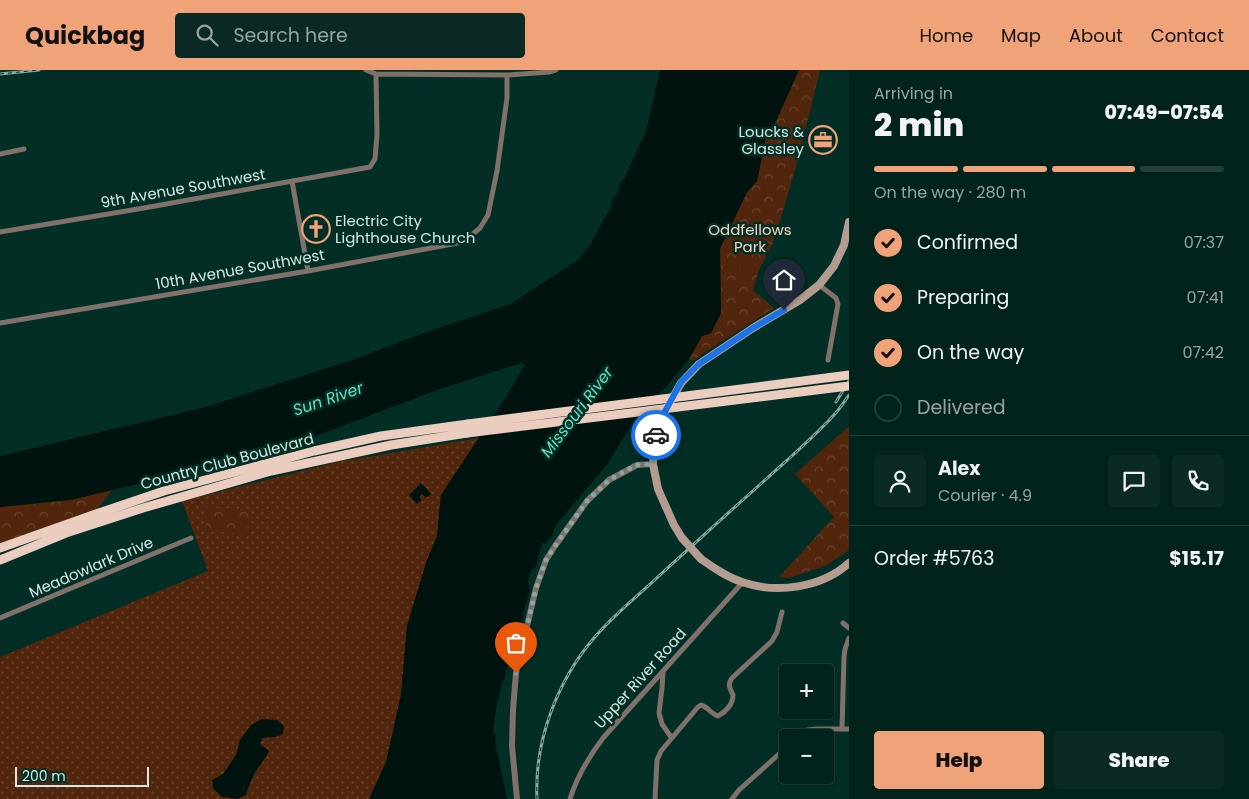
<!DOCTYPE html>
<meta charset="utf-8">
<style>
body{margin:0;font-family:Poppins,sans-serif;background:#0c2a25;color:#f1f3f6;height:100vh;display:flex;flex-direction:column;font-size:19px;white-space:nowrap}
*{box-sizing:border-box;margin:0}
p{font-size:16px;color:#96a4a3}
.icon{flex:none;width:28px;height:28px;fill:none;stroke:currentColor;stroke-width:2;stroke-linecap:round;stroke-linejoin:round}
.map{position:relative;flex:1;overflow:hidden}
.details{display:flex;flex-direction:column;background:#02221c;width:400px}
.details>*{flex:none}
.controls{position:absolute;left:779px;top:594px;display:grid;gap:10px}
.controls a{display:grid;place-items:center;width:55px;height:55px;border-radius:5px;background:#02221c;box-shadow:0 1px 4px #0004,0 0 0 1px #233f3b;font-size:25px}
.scale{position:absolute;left:15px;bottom:12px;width:134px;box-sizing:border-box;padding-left:5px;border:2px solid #d3e9e3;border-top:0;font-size:14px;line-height:18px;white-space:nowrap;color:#d3e9e3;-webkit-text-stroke:4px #022e25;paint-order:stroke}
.pin{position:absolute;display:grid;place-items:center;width:42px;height:42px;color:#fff;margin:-51px -21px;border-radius:50% 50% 50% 0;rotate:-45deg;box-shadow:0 0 5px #0007}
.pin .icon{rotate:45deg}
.courier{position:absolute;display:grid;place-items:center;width:50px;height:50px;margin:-25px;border:4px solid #1a73e8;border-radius:50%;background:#fff;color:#222;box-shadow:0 1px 6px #0007}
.head em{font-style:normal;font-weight:800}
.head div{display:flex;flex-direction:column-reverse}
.head{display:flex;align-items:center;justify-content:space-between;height:85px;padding:0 25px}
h1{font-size:32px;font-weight:800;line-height:38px}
.bar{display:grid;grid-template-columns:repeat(4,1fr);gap:8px 5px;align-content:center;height:60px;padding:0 25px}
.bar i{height:6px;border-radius:4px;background:#233f3b}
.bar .on{background:#f0a279}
.bar p{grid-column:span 4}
.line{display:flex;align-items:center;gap:12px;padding:0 25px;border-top:1px solid #233f3b}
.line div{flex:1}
.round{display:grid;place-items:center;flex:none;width:52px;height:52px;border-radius:5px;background:#0c2a25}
ol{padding:0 25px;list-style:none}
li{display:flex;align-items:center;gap:15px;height:55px}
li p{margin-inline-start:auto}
li .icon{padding:5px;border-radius:50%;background:#f0a279;color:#111;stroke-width:4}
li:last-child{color:#96a4a3}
li i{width:28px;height:28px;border:2px solid #233f3b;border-radius:50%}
.button{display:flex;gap:10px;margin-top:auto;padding:10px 25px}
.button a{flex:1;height:58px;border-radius:5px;background:#f0a279;color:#111;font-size:20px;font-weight:800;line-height:58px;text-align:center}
.button a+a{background:#0c2a25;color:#f1f3f6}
header{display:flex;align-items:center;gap:30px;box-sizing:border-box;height:70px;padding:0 25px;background:#f0a279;color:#111}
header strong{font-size:24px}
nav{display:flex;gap:28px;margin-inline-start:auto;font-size:18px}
.search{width:350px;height:45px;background:#0c2a25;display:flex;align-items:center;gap:12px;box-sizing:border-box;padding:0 18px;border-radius:5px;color:#96a4a3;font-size:19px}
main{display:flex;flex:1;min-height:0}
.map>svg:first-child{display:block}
.grass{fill:url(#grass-dots)}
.park{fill:url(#park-crowns)}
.pitch{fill:#51260c}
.water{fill:#00130e}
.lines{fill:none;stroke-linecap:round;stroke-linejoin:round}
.minor{stroke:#80716a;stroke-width:5}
.tertiary{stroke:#80716a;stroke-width:6}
.secondary{stroke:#b49c90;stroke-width:8}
.trunk{stroke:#eacdbe;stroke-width:9}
.rail-casing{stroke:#8aa8a1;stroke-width:3}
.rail{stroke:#022e25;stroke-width:1;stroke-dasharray:4;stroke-linecap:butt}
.secondary-bridge{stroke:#b49c90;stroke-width:8}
.trunk-bridge{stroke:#eacdbe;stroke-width:9}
.done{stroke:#8aa8a0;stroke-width:5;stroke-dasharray:0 9}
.route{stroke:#1a73e8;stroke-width:6}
.labels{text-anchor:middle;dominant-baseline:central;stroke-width:5;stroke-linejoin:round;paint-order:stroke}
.poi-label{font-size:15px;fill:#d3e9e3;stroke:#022e25;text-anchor:end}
.street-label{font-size:15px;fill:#d3e9e3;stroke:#022e25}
.park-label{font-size:15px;fill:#f8d4c2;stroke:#022e25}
.water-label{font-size:16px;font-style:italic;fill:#66dfc4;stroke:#022e25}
</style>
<header>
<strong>Quickbag</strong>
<div class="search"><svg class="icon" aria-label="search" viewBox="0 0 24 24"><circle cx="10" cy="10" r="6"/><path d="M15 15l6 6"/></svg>Search here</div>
<nav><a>Home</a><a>Map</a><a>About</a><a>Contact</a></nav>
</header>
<main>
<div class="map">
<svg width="849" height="729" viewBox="0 0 849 729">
<defs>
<pattern id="grass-dots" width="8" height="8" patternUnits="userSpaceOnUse" patternTransform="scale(1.25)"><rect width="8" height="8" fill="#51260c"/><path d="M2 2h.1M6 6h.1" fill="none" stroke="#69462f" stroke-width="1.8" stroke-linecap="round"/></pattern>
<pattern id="park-crowns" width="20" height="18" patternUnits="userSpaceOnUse" patternTransform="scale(1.25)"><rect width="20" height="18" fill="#51260c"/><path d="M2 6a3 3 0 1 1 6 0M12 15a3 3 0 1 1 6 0" fill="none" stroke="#69462f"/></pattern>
</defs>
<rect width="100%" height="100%" fill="#022e25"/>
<path class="grass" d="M 479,368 L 441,425 L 437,466 L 427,490 L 407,556 L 401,625 L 386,692 L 369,729 L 0,729 L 0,587 L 208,501 L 182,431 L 338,392 Z"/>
<path class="park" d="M 799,0 L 820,0 L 800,82 L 781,148 L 773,172 L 758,202 L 753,220 L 774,238 C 748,256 720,271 694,290 L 689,289 L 702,266 L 711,263 L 721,243 L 720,179 L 747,122 L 757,111 L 766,67 L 771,62 Z
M 849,356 L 849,480 L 825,496 L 789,508 L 779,507 L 834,447 L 795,404 Z
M 112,420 L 96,441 L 0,476 L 0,437 L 70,430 Z
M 207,437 L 249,440 L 247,464 L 206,461 Z"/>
<path class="pitch" d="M 742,180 L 753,184 L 747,200 L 736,196 Z"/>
<path class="water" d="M 660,0 L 799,0 L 771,62 L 766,67 L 757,111 L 747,122 L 720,179 L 721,243 L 711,263 L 702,266 L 689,289 L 666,317 L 635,348 L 609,392 L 556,455 L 553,464 L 545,474 L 542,473 L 536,497 L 531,500 L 528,512 L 530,521 L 497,632 L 493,663 L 496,664 L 495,672 L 507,729 L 369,729 L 386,692 L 401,625 L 407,556 L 427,490 L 437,466 L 441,425 L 509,322 L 525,294 L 521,293 L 437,320 L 289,376 L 228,393 L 70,430 L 0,437 L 0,386 L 206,337 L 352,290 L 427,262 L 511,234 L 579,189 L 591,174 L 603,150 L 611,139 L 612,129 L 618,123 L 621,112 L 624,109 L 646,61 Z
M 421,413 L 431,424 L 426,428 L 422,424 L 419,427 L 422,430 L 417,434 L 409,425 Z
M 262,649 L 277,650 L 284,656 L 283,664 L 275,667 L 262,668 L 260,674 L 269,681 C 266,688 262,692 258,698 C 252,706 249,716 246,725 L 237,729 L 222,727 L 213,718 L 212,710 L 223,704 L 236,685 L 240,670 L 251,655 Z"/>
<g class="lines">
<path class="minor" d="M 366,0 L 376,4 L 507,5 L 550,2 L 556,0
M 0,84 L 24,79
M 292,111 L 308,201
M 0,162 L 144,138 L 370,97 L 375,89 L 377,65 L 376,4
M 819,215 L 836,228 L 838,234 L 828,290
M 0,253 L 308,201 L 463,172 L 480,158 L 488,145 L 497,101 L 507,28 L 507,5
M 0,548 L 191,468
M 843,553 L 849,558
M 663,603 L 662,618 L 659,643 L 662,654 L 671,667
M 842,659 L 844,587 L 845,579 L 849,568
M 797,668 L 807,660 L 817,659 L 849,659
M 570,729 C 577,706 588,688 603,668 L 742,513
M 655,729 L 657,690 L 661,681 L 698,637 L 701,635 C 708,637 711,644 718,646 C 726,642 733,634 733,625 C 730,618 727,615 732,608 L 772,571 L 777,562 L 782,542
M 732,729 L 739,720 L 788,676"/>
<path class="tertiary" d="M 517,729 L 512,676 L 513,640 L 516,603 L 536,518 L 546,490 L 555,476 L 587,431 L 609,410 L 637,395 L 653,394"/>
<path class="secondary" d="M 682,468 L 674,455 L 658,419 L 653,394 L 656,362 L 662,347 L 681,313 L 699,294 L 753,258 L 800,230 L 819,215 L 834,196 L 844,175 L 849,152
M 701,489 C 714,498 727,507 742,512 C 776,524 822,518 849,493"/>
<path class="trunk" d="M 0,478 L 93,445 L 164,421 L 314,381 L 381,366 L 468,354
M 0,490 L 66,463 L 143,438 L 271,401 L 391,375 L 467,363"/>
<defs>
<path id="rail" d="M 0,4 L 39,0
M 836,332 L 849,311
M 537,729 C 534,672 557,611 594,568 C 613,545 638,526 660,505 C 694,474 729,442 764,411 C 787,390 812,369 833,346 C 839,340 844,332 849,325"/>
</defs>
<use href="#rail" class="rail-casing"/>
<use href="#rail" class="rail"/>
<path class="secondary-bridge" d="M 682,468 L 701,489"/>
<path class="trunk-bridge" d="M 468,354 L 849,305
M 467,363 L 849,316"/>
</g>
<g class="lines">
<path class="done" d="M 516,603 L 536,518 L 546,490 L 555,476 L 587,431 L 609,410 L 636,395 L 653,394 L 656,365"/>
<path class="route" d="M 656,365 L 662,347 L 681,312 L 699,294 L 753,258 L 784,240"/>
</g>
<defs>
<symbol id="office-ring" viewBox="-11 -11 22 22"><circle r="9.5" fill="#022e25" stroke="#f0a279" stroke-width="1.5"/><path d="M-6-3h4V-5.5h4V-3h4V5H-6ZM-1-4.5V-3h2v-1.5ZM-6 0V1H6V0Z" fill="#f0a279"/></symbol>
<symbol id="church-ring" viewBox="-11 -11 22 22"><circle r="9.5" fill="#022e25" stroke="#f0a279" stroke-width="1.5"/><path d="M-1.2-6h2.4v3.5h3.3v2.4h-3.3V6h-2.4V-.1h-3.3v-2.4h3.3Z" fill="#f0a279"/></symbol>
</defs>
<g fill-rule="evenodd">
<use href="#office-ring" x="807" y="54" width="32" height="32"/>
<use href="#church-ring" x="300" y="143" width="32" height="32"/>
</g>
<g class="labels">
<g class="poi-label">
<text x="804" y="61">Loucks &amp;<tspan x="804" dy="17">Glassley</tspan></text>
<text x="335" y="150" text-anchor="start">Electric City<tspan x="335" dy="17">Lighthouse Church</tspan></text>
</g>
<g class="street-label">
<text transform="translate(183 118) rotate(-10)">9th Avenue Southwest</text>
<text transform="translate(240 199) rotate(-10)">10th Avenue Southwest</text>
<text transform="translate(227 391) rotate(-15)">Country Club Boulevard</text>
<text transform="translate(91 497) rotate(-23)">Meadowlark Drive</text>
<text transform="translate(640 608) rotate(-48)">Upper River Road</text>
</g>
<g class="park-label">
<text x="750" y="159">Oddfellows<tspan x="750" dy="17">Park</tspan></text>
</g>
<g class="water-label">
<text transform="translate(328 329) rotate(-19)">Sun River</text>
<text transform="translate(577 342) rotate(-53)">Missouri River</text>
</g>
</g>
</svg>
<div class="controls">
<a>+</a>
<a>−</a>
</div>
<div class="scale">200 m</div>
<div class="pin" style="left:516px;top:603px;background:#ea580c"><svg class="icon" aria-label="bag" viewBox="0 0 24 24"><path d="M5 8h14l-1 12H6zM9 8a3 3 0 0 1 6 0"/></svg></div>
<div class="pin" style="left:784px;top:240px;background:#1f2937"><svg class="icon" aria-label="home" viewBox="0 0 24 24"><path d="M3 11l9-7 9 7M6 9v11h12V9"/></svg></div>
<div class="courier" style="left:656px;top:365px"><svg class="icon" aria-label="car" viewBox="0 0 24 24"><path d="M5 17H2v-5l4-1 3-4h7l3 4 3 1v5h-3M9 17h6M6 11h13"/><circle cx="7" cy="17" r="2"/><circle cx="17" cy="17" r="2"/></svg></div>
</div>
<section class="details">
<div class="head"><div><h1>2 min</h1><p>Arriving in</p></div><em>07:49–07:54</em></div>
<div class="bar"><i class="on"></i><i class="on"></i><i class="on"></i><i></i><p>On the way · 280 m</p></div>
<ol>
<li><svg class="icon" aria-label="check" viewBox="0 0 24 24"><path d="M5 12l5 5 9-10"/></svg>Confirmed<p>07:37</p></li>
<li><svg class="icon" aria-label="check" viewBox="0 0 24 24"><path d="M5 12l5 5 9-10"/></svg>Preparing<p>07:41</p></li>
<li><svg class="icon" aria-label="check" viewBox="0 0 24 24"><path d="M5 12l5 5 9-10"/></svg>On the way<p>07:42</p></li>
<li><i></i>Delivered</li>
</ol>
<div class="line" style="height:90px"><a class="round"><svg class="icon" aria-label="person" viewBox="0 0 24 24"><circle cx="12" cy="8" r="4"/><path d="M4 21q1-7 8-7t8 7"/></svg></a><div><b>Alex</b><p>Courier · 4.9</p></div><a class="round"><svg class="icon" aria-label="chat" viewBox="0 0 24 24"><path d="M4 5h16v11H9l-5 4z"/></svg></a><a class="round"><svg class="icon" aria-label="phone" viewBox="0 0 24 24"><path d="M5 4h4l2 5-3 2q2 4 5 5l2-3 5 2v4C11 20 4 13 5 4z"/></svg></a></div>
<div class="line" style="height:65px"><div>Order #5763</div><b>$15.17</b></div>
<div class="button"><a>Help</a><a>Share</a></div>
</section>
</main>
